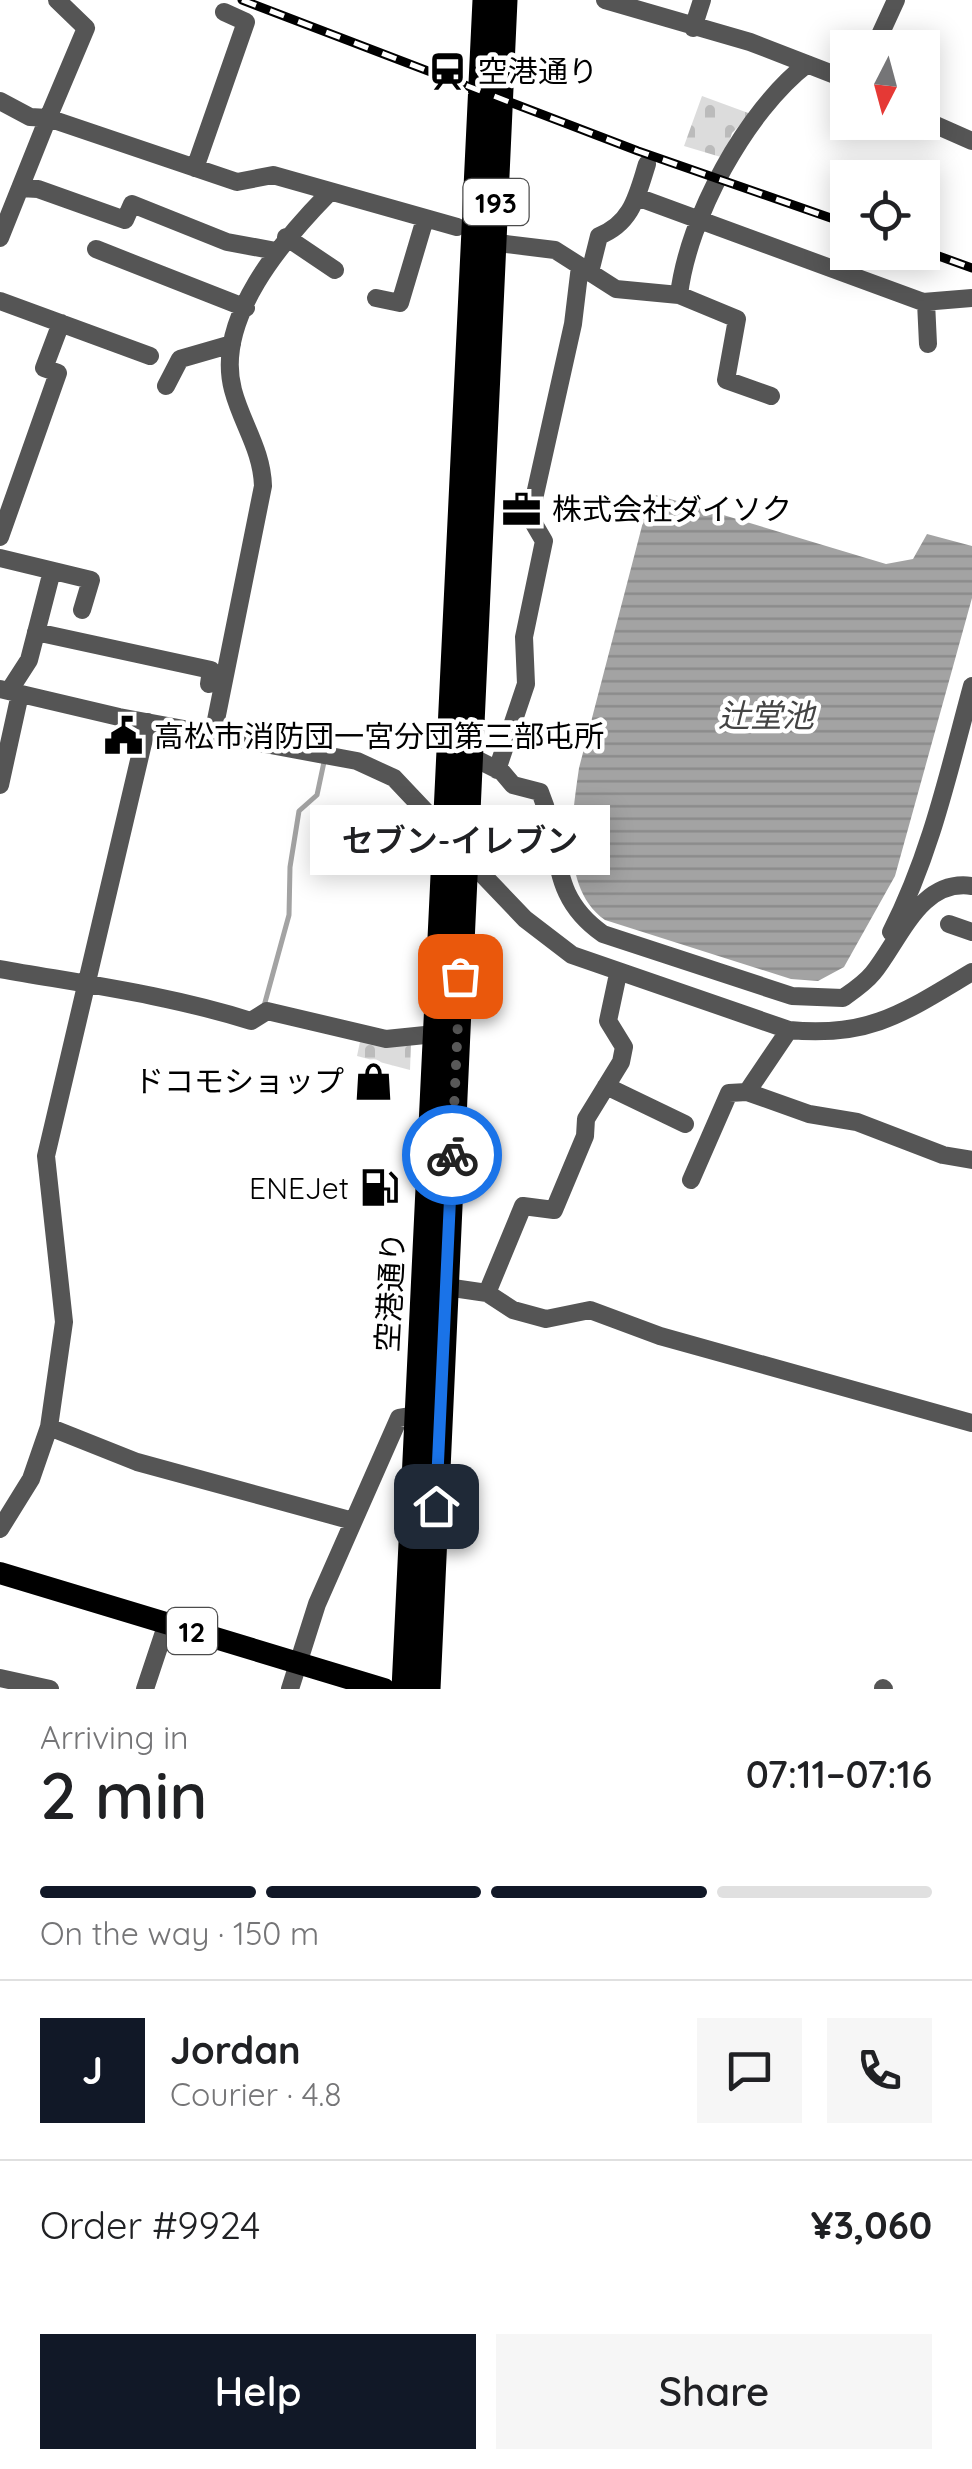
<!DOCTYPE html>
<meta charset="utf-8">
<style>
body{margin:0;font-family:Quicksand,"Noto Sans JP",sans-serif;background:#f6f6f6;color:#202124;height:100vh;display:flex;flex-direction:column;font-size:38px;white-space:nowrap}
*{box-sizing:border-box;margin:0}
p{font-size:32px;color:#757577}
.icon{flex:none;width:55px;height:55px;fill:none;stroke:currentColor;stroke-width:2;stroke-linecap:round;stroke-linejoin:round}
.map{position:relative;height:1689px;overflow:hidden}
.drawer{display:flex;flex-direction:column;background:#fff;flex:1}
.drawer>*{flex:none}
.needle{width:65px;rotate:186deg}
.controls{position:absolute;left:830px;top:30px;display:grid;gap:20px}
.controls a{display:grid;place-items:center;width:110px;height:110px;border-radius:0px;background:#fff;box-shadow:0 5px 25px #0003;font-size:50px}
.pin{position:absolute;display:grid;place-items:center;width:85px;height:85px;color:#fff;margin:-42px;border-radius:20px;box-shadow:0 5px 15px #0006}
.courier{position:absolute;display:grid;place-items:center;width:100px;height:100px;margin:-50px;border:8px solid #1a73e8;border-radius:50%;background:#fff;color:#222;box-shadow:0 2px 12px #0007}
.bubble{position:absolute;height:70px;border-radius:0px;background:#fff;box-shadow:0 5px 25px #0003;font-size:32px;font-weight:600;line-height:70px;text-align:center}
.head em{font-style:normal;font-weight:600}
.head div{display:flex;flex-direction:column-reverse}
.head{display:flex;align-items:center;justify-content:space-between;height:170px;padding:0 40px}
h1{font-size:65px;font-weight:600;line-height:75px}
.bar{display:grid;grid-template-columns:repeat(4,1fr);gap:15px 10px;align-content:center;height:120px;padding:0 40px}
.bar i{height:12px;border-radius:8px;background:#e0e0e0}
.bar .selected{background:#111827}
.bar p{grid-column:span 4}
.line{display:flex;align-items:center;gap:25px;padding:0 40px;border-top:2px solid #e0e0e0}
.line div{flex:1}
.round{display:grid;place-items:center;flex:none;width:105px;height:105px;border-radius:0px;background:#f6f6f6}
.primary-button{display:flex;gap:20px;margin-top:auto;padding:20px 40px}
.primary-button a{flex:1;height:115px;border-radius:0px;background:#111827;color:#fff;font-size:40px;font-weight:600;line-height:115px;text-align:center}
.primary-button a+a{background:#f6f6f6;color:#202124}
.map>svg:first-child{display:block}
.cemetery{fill:url(#cemetery-stones)}
.water{fill:url(#water-rules)}
.lines{fill:none;stroke-linecap:round;stroke-linejoin:round}
.stream{stroke:#a3a3a3;stroke-width:5}
.minor{stroke:#555;stroke-width:18}
.major{stroke:#000;stroke-width:22}
.highway{stroke:#000;stroke-width:25}
.rail-casing{stroke:#000;stroke-width:9}
.rail{stroke:#fff;stroke-width:5;stroke-dasharray:15;stroke-linecap:butt}
.done{stroke:#595959;stroke-width:10;stroke-dasharray:0 18}
.route{stroke:#1a73e8;stroke-width:12}
.labels{text-anchor:middle;dominant-baseline:central;stroke-width:9;stroke-linejoin:round;paint-order:stroke}
.shield{fill:#fff;stroke:#4c4c4c;stroke-width:2.5}
.shield-label{font-size:28px;font-weight:bold;fill:#000}
.poi-label{font-size:30px;fill:#000;stroke:#fff;text-anchor:start}
.street-label{font-size:30px;fill:#000;stroke:#fff}
.water-label{font-size:32px;font-style:italic;fill:#444;stroke:#fff}
</style>
<div class="map">
<svg width="972" height="1689" viewBox="0 0 972 1689">
<defs>
<pattern id="cemetery-stones" width="16" height="16" patternUnits="userSpaceOnUse" patternTransform="scale(2.5)"><rect width="16" height="16" fill="#dcdcdc"/><path d="M2 7V4a2 2 0 0 1 4 0v3zM10 15v-3a2 2 0 0 1 4 0v3z" fill="#bbb"/></pattern>
<pattern id="water-rules" width="6" height="5" patternUnits="userSpaceOnUse" patternTransform="scale(2.5)"><rect width="6" height="5" fill="#a3a3a3"/><path d="M0 2.5h6" fill="none" stroke="#8b8b8b"/></pattern>
</defs>
<rect width="100%" height="100%" fill="#fff"/>
<path class="cemetery" d="M 702,96 L 751,114 L 732,133 L 724,158 L 684,146 Z
M 361,1037 L 411,1044 L 410,1070 L 357,1056 Z"/>
<path class="water" d="M 657,495 L 886,564 L 913,559 L 927,534 L 972,546 L 972,598 L 895,876 L 844,967 L 818,981 L 791,979 L 605,920 C 560,888 572,817 579,768 L 649,499 Z"/>
<g class="lines">
<path class="stream" d="M 264,1006 L 289,915 L 290,867 L 299,811 L 317,795 L 324,762"/>
<path class="minor" d="M 605,0 L 750,42 L 848,80
M 693,28 L 702,0
M 874,48 L 896,0
M 0,101 L 30,117 L 48,118 L 86,28 L 57,0
M 922,119 L 972,141
M 195,168 L 246,22 L 224,12
M 20,188 L 38,189 L 125,220 L 132,204 L 227,242 L 276,251
M 637,197 L 923,302 L 972,298
M 286,237 L 335,270
M 0,238 L 48,118 L 237,182 L 273,175 L 457,227
M 506,244 L 555,250 L 616,289 L 679,295 L 737,319 L 726,380 L 771,396
M 96,249 L 246,308
M 590,272 L 599,236 C 632,223 637,196 647,164
M 679,295 C 688,218 746,111 807,64
M 376,298 L 400,303 L 425,219
M 0,301 L 150,356
M 926,302 L 928,344
M 166,386 L 180,359 L 232,344
M 0,537 L 58,373 L 44,368 L 61,323
M 0,558 L 91,580 L 82,610
M 36,632 L 211,670 L 209,684
M 0,689 L 119,717 L 357,761 L 394,778 L 445,832
M 9,691 L 29,660 L 52,571
M 213,735 L 263,486 C 262,450 242,424 233,390 C 214,319 283,240 328,194
M 470,756 L 502,772 L 513,785 L 540,792 C 564,849 546,894 603,934 L 792,996 L 843,998 C 853,991 865,983 873,973 C 900,940 920,878 972,886
M 497,770 L 526,684 L 524,637 L 544,541 L 530,517 L 573,324 L 580,266
M 0,785 L 20,694
M 461,852 L 525,919 L 572,955 L 789,1030 C 870,1038 905,1012 972,972
M 949,924 L 972,932
M 891,932 C 931,854 949,770 972,686
M 0,969 C 84,984 169,995 251,1021 L 267,1011 L 386,1039 L 435,1034
M 606,1086 L 685,1124
M 747,1092 L 789,1030
M 691,1180 L 729,1093 L 747,1092 L 809,1114 L 857,1122 L 943,1155 L 972,1160
M 446,1287 L 487,1293 L 523,1206 L 554,1210 L 585,1136 L 586,1119 L 621,1062 L 624,1047 L 608,1021 L 618,974
M 487,1293 L 513,1310 L 546,1319 L 590,1310 L 660,1336 L 972,1423
M 49,1427 L 137,1462 L 353,1521
M 0,1529 L 31,1479 L 49,1427 L 64,1322 L 46,1156 L 148,722
M 0,1678 L 50,1689
M 883,1688 L 884,1689
M 145,1689 L 167,1623
M 290,1689 L 317,1604 L 399,1418 L 417,1415"/>
<path class="major" d="M 0,1573 L 384,1689"/>
<path class="highway" d="M 404,1689 L 485,0
M 428,1689 L 505,0"/>
<defs>
<path id="rail" d="M 242,0 L 638,151 L 848,224
M 922,250 L 972,268"/>
</defs>
<use href="#rail" class="rail-casing"/>
<use href="#rail" class="rail"/>
</g>
<g class="lines">
<path class="done" d="M 452,1155 L 460,976"/>
<path class="route" d="M 436,1506 L 452,1155"/>
</g>
<defs>
<symbol id="station-bare" viewBox="-9 -9 18 18"><path d="M-3-6H3Q5-6 5-4V2Q5 4 3 4L4.5 6H3L1.5 4h-3L-3 6H-4.5L-3 4Q-5 4-5 2V-4Q-5-6-3-6ZM-3.5-4v3h7v-3ZM-3.5 1v1.5H-2V1ZM2 1v1.5H3.5V1Z" fill="#000" stroke="#fff" stroke-width="2.5" paint-order="stroke"/></symbol>
<symbol id="office-bare" viewBox="-9 -9 18 18"><path d="M-6-3h4V-5.5h4V-3h4V5H-6ZM-1-4.5V-3h2v-1.5ZM-6 0V1H6V0Z" fill="#000" stroke="#fff" stroke-width="2.5" paint-order="stroke"/></symbol>
<symbol id="civic-bare" viewBox="-9 -9 18 18"><path d="M-.6-6.5H3V-4.5H.6V-3L4-1V1h2V6H-6V1h2V-1L-.6-3ZM-1.2 2.5V6h2.4V2.5Z" fill="#000" stroke="#fff" stroke-width="2.5" paint-order="stroke"/></symbol>
<symbol id="shop-bare" viewBox="-9 -9 18 18"><path d="M-5-2.5h2.3a2.7 3.5 0 0 1 5.4 0H5L5.5 6h-11ZM-1.5-2.5h3a1.5 2.3 0 0 0-3 0Z" fill="#000" stroke="#fff" stroke-width="2.5" paint-order="stroke"/></symbol>
<symbol id="fuel-bare" viewBox="-9 -9 18 18"><path d="M-5.5-6h7V0h2V4h1.3V-2.5L3-4.5l.8-.8L6-3V5H2.5V1h-1V6h-7ZM-4.2-4.7v3.2H.2V-4.7Z" fill="#000" stroke="#fff" stroke-width="2.5" paint-order="stroke"/></symbol>
</defs>
<g fill-rule="evenodd">
<use href="#station-bare" x="420" y="44" width="55" height="55"/>
<use href="#office-bare" x="494" y="482" width="55" height="55"/>
<use href="#civic-bare" x="96" y="708" width="55" height="55"/>
<use href="#shop-bare" x="346" y="1054" width="55" height="55"/>
<use href="#fuel-bare" x="352" y="1160" width="55" height="55"/>
</g>
<g class="labels">
<g class="shield">
<rect x="463.5" y="179" width="65" height="46" rx="8"/>
<rect x="167" y="1608" width="50" height="46" rx="8"/>
</g>
<g class="shield-label">
<text x="496" y="202">193</text>
<text x="192" y="1631">12</text>
</g>
<g class="poi-label">
<text x="478" y="71">空港通り</text>
<text x="552" y="509">株式会社ダイソク</text>
<text x="154" y="736">高松市消防団一宮分団第三部屯所</text>
<text x="344" y="1081" text-anchor="end">ドコモショップ</text>
<text x="349" y="1188" text-anchor="end">ENEJet</text>
</g>
<g class="street-label">
<text transform="translate(390 1292) rotate(-87)">空港通り</text>
</g>
<g class="water-label">
<text x="766" y="715">辻堂池</text>
</g>
</g>
</svg>
<div class="controls">
<a><svg class="needle" viewBox="-14 -14 28 28"><path d="M0-13l5 13h-10z" fill="#e53935"/><path d="M0 13l5-13h-10z" fill="#757577"/></svg></a>
<a><svg class="icon" aria-label="locate" viewBox="0 0 24 24"><circle cx="12" cy="12" r="6"/><path d="M12 2v4M12 18v4M2 12h4M18 12h4"/></svg></a>
</div>
<div class="pin" style="left:460px;top:976px;background:#ea580c"><svg class="icon" aria-label="bag" viewBox="0 0 24 24"><path d="M5 8h14l-1 12H6zM9 8a3 3 0 0 1 6 0"/></svg></div>
<div class="pin" style="left:436px;top:1506px;background:#1f2937"><svg class="icon" aria-label="home" viewBox="0 0 24 24"><path d="M3 11l9-7 9 7M6 9v11h12V9"/></svg></div>
<div class="courier" style="left:452px;top:1155px"><svg class="icon" aria-label="bike" viewBox="0 0 24 24"><circle cx="6" cy="16" r="4"/><circle cx="18" cy="16" r="4"/><path d="M6 16l4-8h5l3 8M10 8l3 8H6M13 5h3"/></svg></div>
<div class="bubble" style="left:310px;top:805px;width:300px">セブン-イレブン</div>
</div>
<section class="drawer">
<div class="head"><div><h1>2 min</h1><p>Arriving in</p></div><em>07:11–07:16</em></div>
<div class="bar"><i class="selected"></i><i class="selected"></i><i class="selected"></i><i></i><p>On the way · 150 m</p></div>
<div class="line" style="height:180px"><b class="round" style="background:#111827;color:#fff">J</b><div><b>Jordan</b><p>Courier · 4.8</p></div><a class="round"><svg class="icon" aria-label="chat" viewBox="0 0 24 24"><path d="M4 5h16v11H9l-5 4z"/></svg></a><a class="round"><svg class="icon" aria-label="phone" viewBox="0 0 24 24"><path d="M5 4h4l2 5-3 2q2 4 5 5l2-3 5 2v4C11 20 4 13 5 4z"/></svg></a></div>
<div class="line" style="height:130px"><div>Order #9924</div><b>¥3,060</b></div>
<div class="primary-button"><a>Help</a><a>Share</a></div>
</section>
